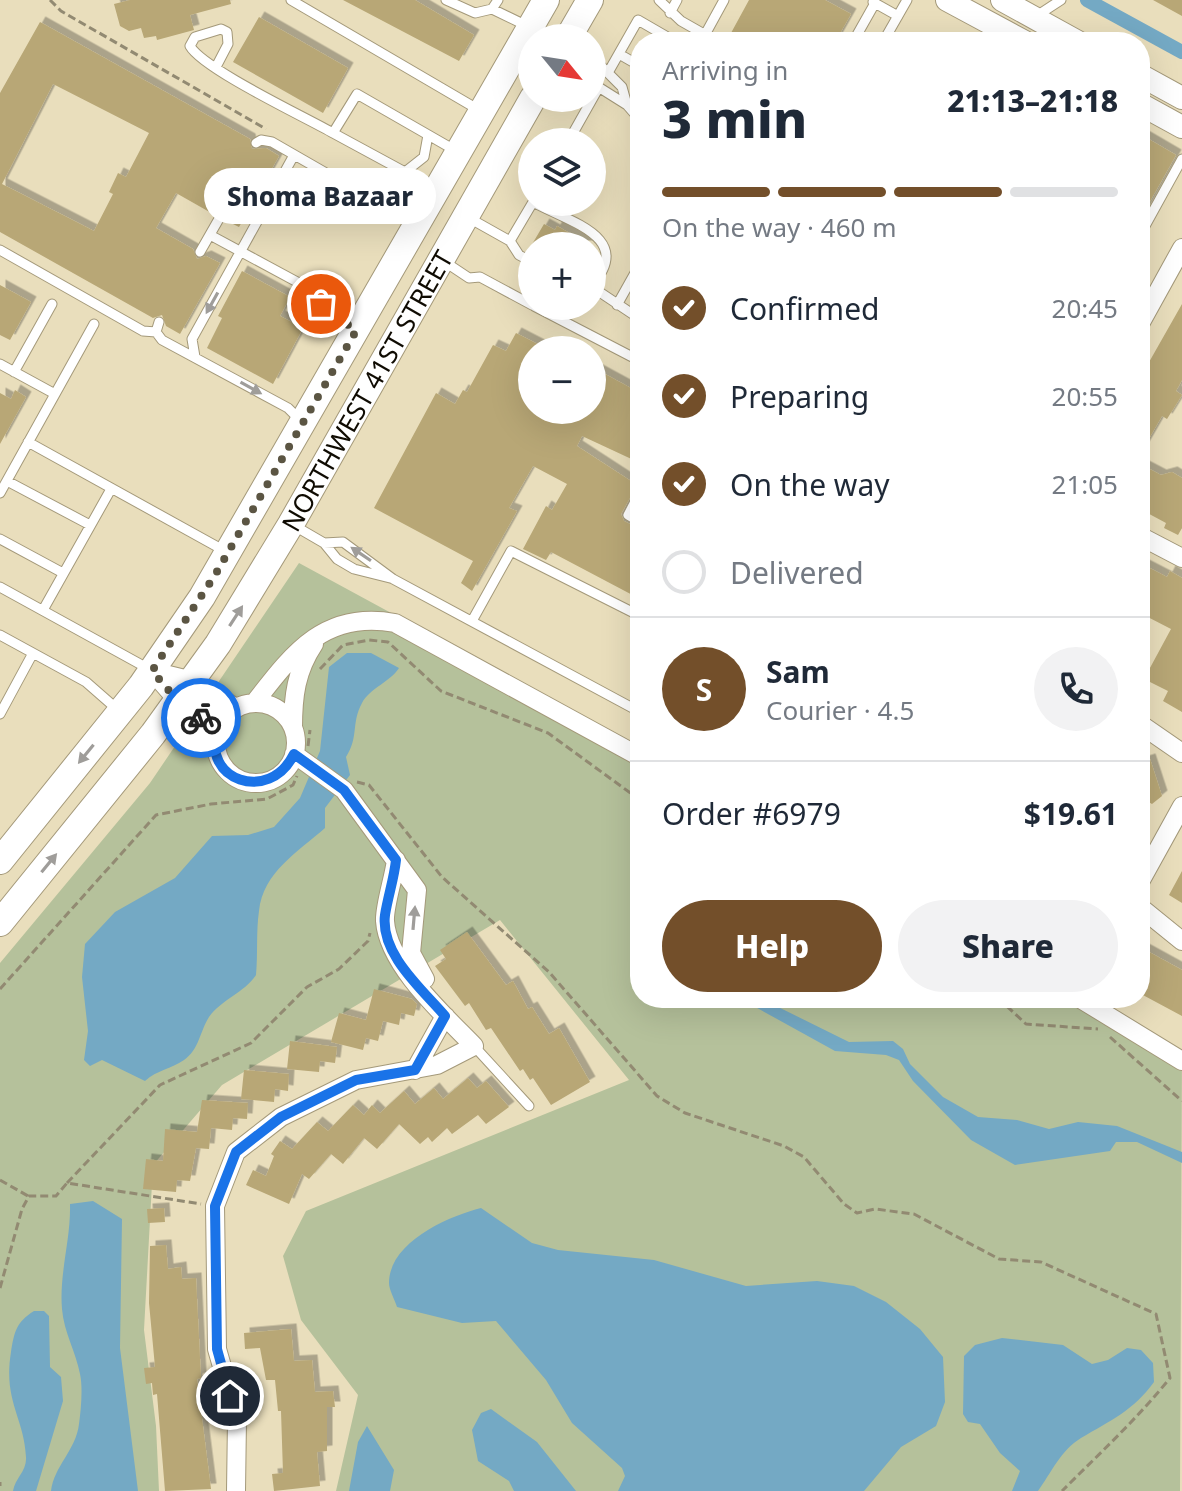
<!DOCTYPE html>
<meta charset="utf-8">
<style>
body{margin:0;font-family:"Noto Sans",sans-serif;background:#f2f2f3;color:#1f2937;height:100vh;display:flex;flex-direction:column;font-size:30px;white-space:nowrap}
*{box-sizing:border-box;margin:0}
p{font-size:26px;color:#747a83}
.icon{flex:none;width:44px;height:44px;fill:none;stroke:currentColor;stroke-width:2;stroke-linecap:round;stroke-linejoin:round}
.map{position:relative;flex:1;overflow:hidden}
.drawer{position:absolute;left:630px;top:32px;width:520px;height:976px;display:flex;flex-direction:column;background:#fff;border-radius:32px;box-shadow:0 8px 32px #0002}
.drawer>*{flex:none}
.needle{width:52px;rotate:120deg}
.tools{position:absolute;left:518px;top:24px;display:grid;gap:16px}
.tools a{display:grid;place-items:center;width:88px;height:88px;border-radius:50%;background:#fff;box-shadow:0 8px 32px #0002;font-size:40px}
.pin{position:absolute;display:grid;place-items:center;width:68px;height:68px;color:#fff;margin:-34px;border:4px solid #fff;border-radius:50%;box-shadow:0 2px 8px #0007}
.courier{position:absolute;display:grid;place-items:center;width:80px;height:80px;margin:-40px;border:6px solid #1a73e8;border-radius:50%;background:#fff;color:#222;box-shadow:0 2px 10px #0007}
.bubble{position:absolute;height:56px;border-radius:28px;background:#fff;box-shadow:0 8px 32px #0002;font-size:26px;font-weight:800;line-height:56px;text-align:center}
.summary em{font-style:normal;font-weight:800}
.summary div{display:flex;flex-direction:column-reverse}
.summary{display:flex;align-items:center;justify-content:space-between;height:136px;padding:0 32px}
h1{font-size:52px;font-weight:800;line-height:60px}
.bar{display:grid;grid-template-columns:repeat(4,1fr);gap:12px 8px;align-content:center;height:96px;padding:0 32px}
.bar i{height:10px;border-radius:6px;background:#e0e1e3}
.bar .current{background:#734f2a}
.bar p{grid-column:span 4}
.line{display:flex;align-items:center;gap:20px;padding:0 32px;border-top:2px solid #e0e1e3}
.line div{flex:1}
.round{display:grid;place-items:center;flex:none;width:84px;height:84px;border-radius:42px;background:#f2f2f3}
ol{padding:0 32px;list-style:none}
li{display:flex;align-items:center;gap:24px;height:88px}
li p{margin-inline-start:auto}
li .icon{padding:8px;border-radius:50%;background:#734f2a;color:#fff;stroke-width:4}
li:last-child{color:#747a83}
li i{width:44px;height:44px;border:4px solid #e0e1e3;border-radius:50%}
.primary-button{display:flex;gap:16px;margin-top:auto;padding:16px 32px}
.primary-button a{flex:1;height:92px;border-radius:48px;background:#734f2a;color:#fff;font-size:32px;font-weight:800;line-height:92px;text-align:center}
.primary-button a+a{background:#f2f2f3;color:#1f2937}
.map>svg:first-child{display:block}
.green{fill:#b5c19b}
.water{fill:#74a9c4}
.lines{fill:none;stroke-linecap:round;stroke-linejoin:round}
.canal{stroke:#74a9c4;stroke-width:14}
.building{fill:#b8a776;fill-rule:evenodd;filter:url(#shadow)}
.service-casing{stroke:#a4997a;stroke-width:11}
.minor-casing{stroke:#a4997a;stroke-width:20}
.tertiary-casing{stroke:#a4997a;stroke-width:24}
.primary-casing{stroke:#a4997a;stroke-width:28}
.path{stroke:#928a72;stroke-width:3;stroke-dasharray:8 4;stroke-linecap:butt}
.service{stroke:#fff;stroke-width:9}
.minor{stroke:#fff;stroke-width:18}
.tertiary{stroke:#fff;stroke-width:22}
.primary{stroke:#fff;stroke-width:26}
.oneway{fill:#9f9d9a}
.done{stroke:#5b5543;stroke-width:8;stroke-dasharray:0 14.4}
.route{stroke:#1a73e8;stroke-width:10}
.labels{text-anchor:middle;dominant-baseline:central;stroke-width:7;stroke-linejoin:round;paint-order:stroke}
.street-label{font-size:26px;fill:#0f0b02;stroke:#fff}
</style>
<div class="map">
<svg width="1182" height="1491" viewBox="0 0 1182 1491">
<defs>
<filter id="shadow"><feDropShadow dx="5.5" dy="-5.5" stdDeviation="0" flood-color="#0004"/></filter>
</defs>
<rect width="100%" height="100%" fill="#e9debc"/>
<path class="green" d="M 299,563 L 640,748 L 640,998 L 1090,998 L 1182,1050 L 1180,1491 L 336,1491 L 358,1395 L 301,1320 L 283,1256 L 306,1211 L 629,1080 L 500,920 L 222,1085 L 153,1165 L 144,1330 L 156,1426 L 159,1491 L 0,1491 L 0,963 L 150,783 Z"/>
<path class="water" d="M 347,653 L 371,653 L 399,668 C 390,682 370,688 362,703 C 351,723 359,737 346,757 L 350,775 L 325,808 L 325,828 C 298,852 263,872 259,911 C 256,931 258,954 256,975 C 244,993 222,999 209,1017 C 200,1031 199,1050 184,1060 C 171,1069 157,1070 145,1081 L 102,1060 L 90,1066 L 84,1060 L 88,1031 L 82,977 L 85,944 L 115,912 L 175,878 L 212,836 L 248,835 L 274,827 L 300,798 L 320,751 L 329,667 Z
M 739,998 L 760,998 L 849,1042 L 893,1041 L 903,1049 L 910,1064 L 943,1097 L 978,1117 L 1017,1120 L 1049,1129 L 1078,1122 L 1117,1126 L 1182,1152 L 1182,1163 L 1137,1142 L 1116,1142 L 1110,1151 L 1015,1165 L 971,1140 L 913,1081 L 899,1060 L 886,1055 L 835,1051 Z
M 93,1201 L 122,1219 L 120,1348 L 138,1491 L 51,1491 C 54,1466 76,1450 79,1424 C 81,1409 83,1388 80,1374 C 76,1352 64,1333 62,1309 C 59,1274 71,1239 70,1204 Z
M 481,1208 L 532,1243 L 558,1250 L 654,1260 L 746,1286 L 817,1281 L 854,1286 L 886,1302 L 920,1329 L 943,1357 L 945,1402 L 936,1426 L 901,1447 L 864,1491 L 618,1491 L 625,1476 L 622,1468 L 572,1423 L 546,1380 L 496,1321 L 462,1323 L 397,1307 C 395,1300 389,1290 389,1283 C 389,1242 449,1216 481,1208 Z
M 34,1311 L 44,1311 L 49,1316 L 50,1367 L 61,1377 L 63,1401 L 36,1491 L 13,1491 C 15,1478 27,1471 26,1457 C 24,1417 3,1401 11,1352 C 14,1333 16,1322 34,1311 Z
M 1002,1338 L 1063,1345 L 1092,1364 L 1108,1360 L 1127,1348 L 1141,1350 L 1153,1363 L 1154,1382 C 1134,1410 1110,1421 1081,1438 C 1061,1450 1051,1473 1038,1491 L 1012,1491 L 1020,1471 L 1000,1453 L 980,1424 L 968,1422 L 963,1414 L 964,1356 L 975,1345 Z
M 491,1409 L 537,1442 L 576,1491 L 514,1491 L 509,1481 L 478,1461 L 472,1430 L 481,1413 Z
M 367,1426 L 394,1470 L 390,1491 L 349,1491 L 358,1442 Z"/>
<g class="lines">
<path class="canal" d="M 1087,0 L 1182,52"/>
</g>
<path class="building" d="M 130,0 L 230,0 L 231,4 L 190,15 L 194,30 L 157,40 L 156,36 L 144,38 L 141,28 L 129,31 L 120,26 L 114,4 Z
M 343,0 L 415,0 L 474,35 L 459,61 Z
M 749,0 L 825,0 L 851,14 L 835,42 L 746,42 L 731,33 Z
M 1153,0 L 1182,0 L 1182,16 Z
M 259,17 L 348,68 L 323,113 L 233,62 Z
M 40,22 L 250,139 L 252,149 L 266,148 L 279,156 L 239,227 L 227,221 L 223,210 L 213,214 L 176,193 L 156,228 L 193,249 L 197,259 L 206,256 L 220,263 L 180,334 L 166,326 L 162,315 L 153,318 L 0,232 L 0,93 ZM 53,84 L 149,133 L 126,177 L 118,173 L 109,192 L 113,194 L 94,231 L 2,184 Z
M 1140,134 L 1176,155 L 1140,219 Z
M 544,224 L 555,230 L 557,226 L 592,246 L 531,246 Z
M 242,271 L 290,297 L 280,316 L 303,328 L 273,384 L 207,348 L 222,318 L 218,316 Z
M 0,285 L 31,302 L 10,340 L 0,335 Z
M 1182,304 L 1182,380 L 1176,391 L 1182,395 L 1167,419 L 1162,416 L 1140,454 L 1140,378 Z
M 516,333 L 549,350 L 532,350 L 532,410 L 592,410 L 592,367 L 640,393 L 640,463 L 582,436 L 577,446 L 637,485 L 621,514 L 624,521 L 640,529 L 640,599 L 551,552 L 546,560 L 523,549 L 546,506 L 552,510 L 567,484 L 533,466 L 509,508 L 517,511 L 472,591 L 461,583 L 473,561 L 374,508 L 436,393 L 455,404 L 463,390 L 467,392 L 493,345 L 506,351 Z
M 15,390 L 26,397 L 0,444 L 0,393 L 11,399 Z
M 1140,464 L 1161,475 L 1172,472 L 1182,478 L 1182,528 L 1178,535 L 1164,528 L 1166,523 L 1140,509 Z
M 1140,563 L 1167,577 L 1170,571 L 1182,578 L 1182,712 L 1163,701 L 1168,691 L 1144,679 L 1171,629 L 1140,613 Z
M 1150,759 L 1162,796 L 1152,804 L 1147,801 L 1140,803 L 1140,762 Z
M 1182,871 L 1182,903 L 1169,895 Z
M 467,932 L 506,985 L 513,981 L 528,1009 L 532,1007 L 549,1034 L 559,1028 L 590,1082 L 551,1105 L 533,1078 L 530,1080 L 523,1069 L 520,1071 L 491,1028 L 486,1030 L 469,1003 L 465,1006 L 435,966 L 446,959 L 440,950 Z
M 1140,947 L 1182,970 L 1182,1016 L 1141,994 L 1147,985 L 1140,981 Z
M 374,989 L 412,999 L 417,1004 L 414,1016 L 401,1013 L 399,1025 L 383,1021 L 378,1041 L 366,1038 L 363,1050 L 331,1042 L 339,1013 L 366,1020 Z
M 290,1041 L 337,1047 L 335,1063 L 320,1061 L 319,1072 L 287,1069 Z
M 244,1070 L 289,1074 L 288,1091 L 275,1089 L 274,1102 L 241,1099 Z
M 468,1078 L 477,1088 L 486,1081 L 509,1107 L 486,1124 L 478,1115 L 452,1134 L 447,1128 L 432,1142 L 428,1137 L 420,1144 L 399,1124 L 377,1149 L 364,1138 L 343,1164 L 331,1154 L 309,1179 L 302,1174 L 289,1204 L 246,1185 L 253,1170 L 266,1176 L 274,1156 L 271,1154 L 280,1141 L 292,1149 L 317,1122 L 328,1131 L 353,1105 L 364,1115 L 372,1105 L 380,1113 L 404,1091 L 415,1104 L 434,1088 L 443,1099 Z
M 202,1100 L 248,1103 L 247,1119 L 233,1118 L 232,1130 L 211,1128 L 209,1149 L 196,1148 L 190,1181 L 177,1180 L 176,1192 L 143,1189 L 146,1159 L 163,1161 L 165,1129 L 197,1132 Z
M 164,1208 L 165,1222 L 148,1223 L 147,1209 Z
M 166,1245 L 168,1269 L 181,1267 L 182,1279 L 196,1278 L 201,1378 L 197,1379 L 211,1489 L 165,1491 L 157,1394 L 153,1395 L 152,1383 L 146,1384 L 144,1368 L 155,1367 L 149,1303 L 150,1246 Z
M 291,1329 L 294,1361 L 312,1360 L 315,1392 L 333,1391 L 335,1407 L 327,1407 L 327,1451 L 317,1452 L 320,1486 L 274,1491 L 272,1474 L 283,1473 L 281,1411 L 278,1411 L 275,1380 L 266,1380 L 260,1348 L 245,1349 L 244,1333 Z"/>
<g class="lines">
<defs>
<path id="service" d="M 291,0 L 479,110
M 446,0 L 475,13 L 492,9 L 498,0
M 659,0 L 681,21 L 718,42
M 873,2 L 898,16
M 492,9 L 552,38
M 670,13 L 677,0
M 1038,15 L 1061,0
M 701,42 L 724,0
M 853,42 L 875,3
M 883,42 L 907,0
M 619,54 L 640,66
M 592,57 L 622,87 L 627,105
M 216,67 L 228,44 L 227,32 L 221,29 L 195,37 L 190,46 C 203,69 305,117 333,133 L 357,94 L 458,152
M 609,71 L 638,20 L 676,42
M 592,83 L 627,105 L 640,120
M 333,133 L 405,172 L 432,194
M 568,142 L 599,87
M 256,143 L 261,140 L 272,142 L 392,211 L 417,219
M 405,172 L 424,157 L 428,135
M 533,202 C 569,222 635,237 592,285
M 469,218 L 510,241 L 533,202
M 210,235 L 312,290 L 328,292 L 361,316
M 1140,235 L 1182,159
M 510,241 L 519,255 L 532,262
M 0,250 L 143,331 L 156,332
M 200,252 L 220,217
M 442,260 L 469,278 L 480,277 L 532,305
M 592,287 L 640,319
M 312,290 L 321,304 L 353,328
M 617,305 L 640,264
M 534,306 L 640,361
M 159,322 L 156,332 L 162,340 L 288,408 L 299,419
M 195,357 L 192,339 L 294,155
M 0,364 L 55,394
M 14,372 L 52,304
M 28,442 L 225,551
M 7,481 L 90,525
M 640,492 L 628,515 L 640,522
M 0,493 L 94,324
M 293,525 L 324,543 L 337,559 L 354,569 L 390,578
M 0,539 L 63,573
M 324,543 L 343,542 L 393,579 L 640,712
M 0,587 L 149,669
M 43,610 L 111,489
M 472,621 L 511,551 L 640,616
M 0,635 L 86,682 L 118,710
M 0,714 L 33,653
M 474,1046 L 529,1106"/>
<path id="minor" d="M 1140,324 L 1182,248
M 1140,536 L 1182,558
M 152,671 L 193,681 L 236,708
M 152,671 L 178,701 L 218,730
M 255,702 C 293,653 325,610 395,623 L 640,757
M216 743a40 40 0 1 1 80 0a40 40 0 1 1-80 0Z
M 1140,724 L 1182,753
M 293,728 C 293,696 296,671 314,644
M 294,754 L 344,790 L 417,890 L 411,953 L 425,979
M 1140,882 L 1182,806
M 1140,907 L 1182,941
M 1079,998 L 1182,1061
M 415,1070 L 445,1016
M 236,1491 L 237,1419 L 217,1349 L 215,1206 L 236,1152 L 281,1117 L 356,1080 L 437,1065 L 474,1046 C 443,1014 388,965 385,921 C 384,907 394,877 396,860"/>
<path id="tertiary" d="M 947,0 L 1025,42
M 1002,0 L 1078,42
M 1140,75 L 1182,98
M 1140,104 L 1182,127"/>
<g id="primary">
<path d="M 568,38 L 590,0"/>
<path d="M 0,861 L 141,686 L 202,597 L 546,0"/>
<path id="s1" d="M 0,923 L 153,734 L 218,644 L 291,524 L 533,98"/>
</g>
</defs>
<use href="#service" class="service-casing"/>
<use href="#minor" class="minor-casing"/>
<use href="#tertiary" class="tertiary-casing"/>
<use href="#primary" class="primary-casing"/>
<path class="path" d="M 50,0 L 61,11 L 266,129
M 320,669 L 343,645 L 369,640 L 388,642 L 441,691 L 548,733 L 640,800
M 308,746 L 310,730
M 357,782 L 369,785 L 442,877 L 549,972 L 657,1096 L 685,1113 L 784,1146 L 804,1157 L 844,1204 L 857,1213 L 875,1209 L 914,1214 L 999,1259 L 1041,1262 L 1156,1314 L 1170,1378 C 1137,1419 1099,1454 1062,1491
M 0,989 L 156,815 L 211,804 L 267,799 L 293,785 L 297,776
M 998,998 L 1026,1024 L 1098,1029
M 1110,1037 L 1182,1101
M 0,1180 L 28,1196
M 67,1183 L 160,1085 L 251,1043 L 307,987 L 339,969 L 368,941 L 370,933
M 0,1288 L 22,1209 L 29,1196 L 56,1196 L 67,1183 L 201,1204
M 0,1482 L 0,1486"/>
<use href="#service" class="service"/>
<use href="#minor" class="minor"/>
<use href="#tertiary" class="tertiary"/>
<use href="#primary" class="primary"/>
</g>
<defs><path id="oneway-solid" d="M-6-.8H1V-3.2L6.5 0L1 3.2V.8H-6Z" transform="scale(2)"/></defs>
<g class="oneway">
<use href="#oneway-solid" transform="translate(212 303) rotate(119)"/>
<use href="#oneway-solid" transform="translate(251 388) rotate(29)"/>
<use href="#oneway-solid" transform="translate(361 554) rotate(-146)"/>
<use href="#oneway-solid" transform="translate(236 616) rotate(-57)"/>
<use href="#oneway-solid" transform="translate(86 754) rotate(129)"/>
<use href="#oneway-solid" transform="translate(49 863) rotate(-51)"/>
<use href="#oneway-solid" transform="translate(414 918) rotate(-85)"/>
</g>
<g class="lines">
<path class="done" d="M 201,718 L 178,701 L 152,671 L 215,575 L 356,331 L 321,304"/>
<path class="route" d="M 201,718 L 218,730 C 200,779 269,805 294,754 L 344,790 L 396,860 C 394,879 388,896 385,915 C 380,954 422,989 445,1016 L 415,1070 L 356,1080 L 281,1117 L 236,1152 L 215,1206 L 217,1349 L 230,1396"/>
</g>
<g class="labels">
<g class="street-label">
<text stroke="none"><textPath href="#s1" startOffset="648">NORTHWEST 41ST STREET</textPath></text>
</g>
</g>
</svg>
<div class="tools">
<a><svg class="needle" viewBox="-14 -14 28 28"><path d="M0-13l5 13h-10z" fill="#e53935"/><path d="M0 13l5-13h-10z" fill="#747a83"/></svg></a>
<a><svg class="icon" aria-label="layers" viewBox="0 0 24 24"><path d="M12 4l9 5-9 5-9-5zM3 14l9 5 9-5"/></svg></a>
<a>+</a>
<a>−</a>
</div>
<div class="pin" style="left:321px;top:304px;background:#ea580c"><svg class="icon" aria-label="bag" viewBox="0 0 24 24"><path d="M5 8h14l-1 12H6zM9 8a3 3 0 0 1 6 0"/></svg></div>
<div class="pin" style="left:230px;top:1396px;background:#1f2937"><svg class="icon" aria-label="home" viewBox="0 0 24 24"><path d="M3 11l9-7 9 7M6 9v11h12V9"/></svg></div>
<div class="courier" style="left:201px;top:718px"><svg class="icon" aria-label="bike" viewBox="0 0 24 24"><circle cx="6" cy="16" r="4"/><circle cx="18" cy="16" r="4"/><path d="M6 16l4-8h5l3 8M10 8l3 8H6M13 5h3"/></svg></div>
<div class="bubble" style="left:204px;top:168px;width:232px">Shoma Bazaar</div>
<section class="drawer">
<div class="summary"><div><h1>3 min</h1><p>Arriving in</p></div><em>21:13–21:18</em></div>
<div class="bar"><i class="current"></i><i class="current"></i><i class="current"></i><i></i><p>On the way · 460 m</p></div>
<ol>
<li><svg class="icon" aria-label="check" viewBox="0 0 24 24"><path d="M5 12l5 5 9-10"/></svg>Confirmed<p>20:45</p></li>
<li><svg class="icon" aria-label="check" viewBox="0 0 24 24"><path d="M5 12l5 5 9-10"/></svg>Preparing<p>20:55</p></li>
<li><svg class="icon" aria-label="check" viewBox="0 0 24 24"><path d="M5 12l5 5 9-10"/></svg>On the way<p>21:05</p></li>
<li><i></i>Delivered</li>
</ol>
<div class="line" style="height:144px"><b class="round" style="background:#734f2a;color:#fff">S</b><div><b>Sam</b><p>Courier · 4.5</p></div><a class="round"><svg class="icon" aria-label="phone" viewBox="0 0 24 24"><path d="M5 4h4l2 5-3 2q2 4 5 5l2-3 5 2v4C11 20 4 13 5 4z"/></svg></a></div>
<div class="line" style="height:104px"><div>Order #6979</div><b>$19.61</b></div>
<div class="primary-button"><a>Help</a><a>Share</a></div>
</section>
</div>
